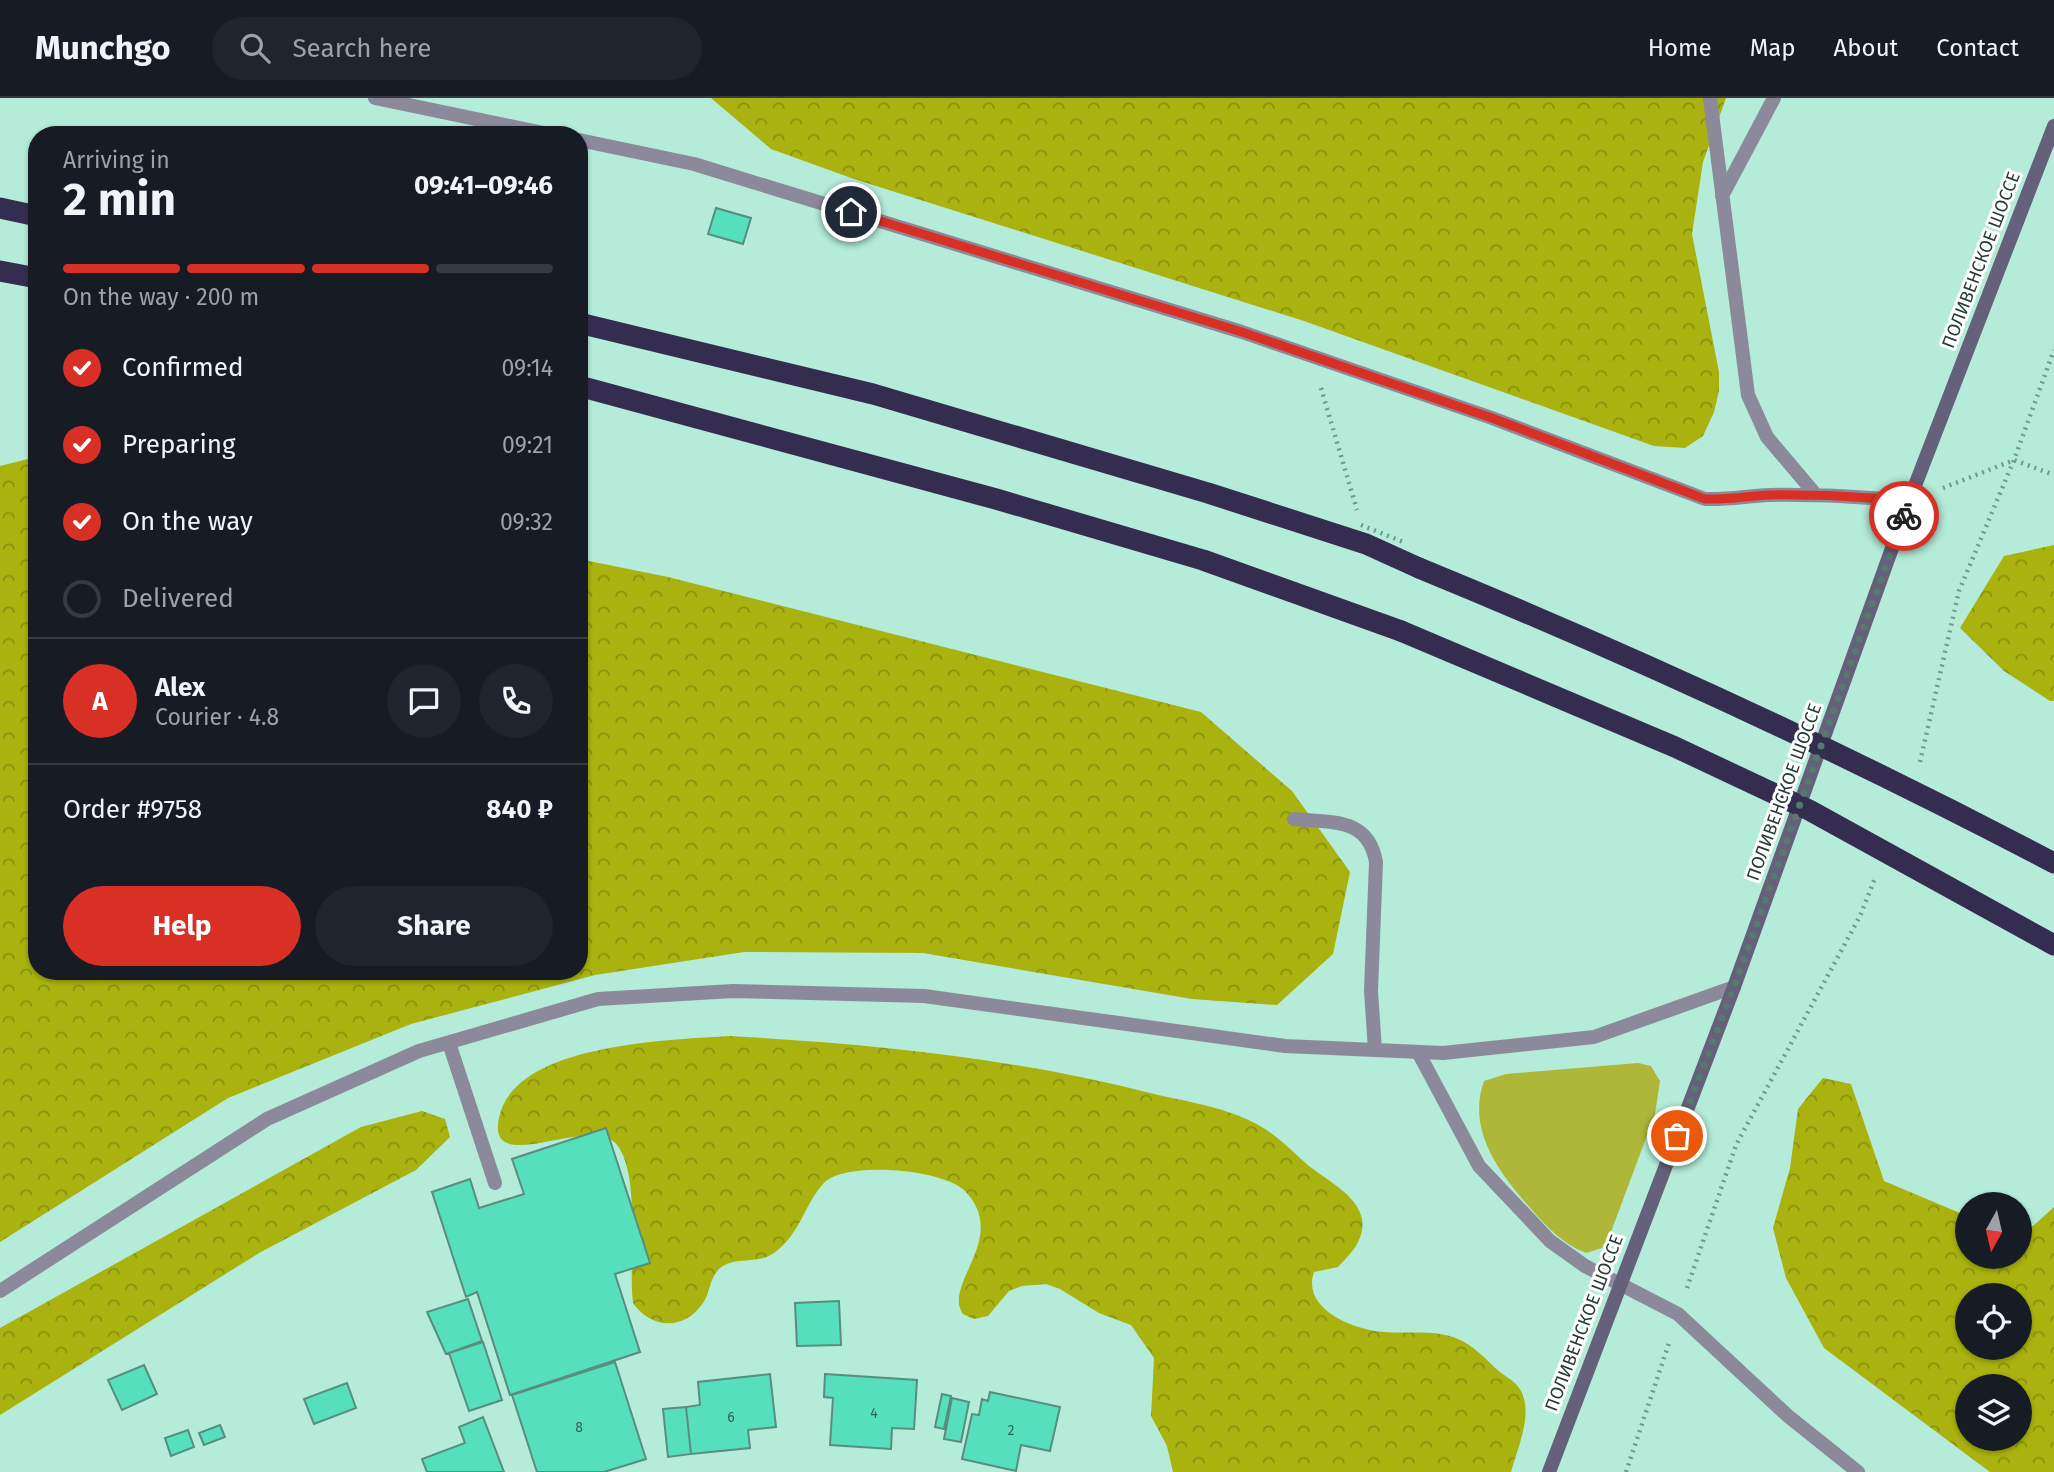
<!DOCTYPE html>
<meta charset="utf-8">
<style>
body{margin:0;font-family:"Fira Sans",sans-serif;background:#20242c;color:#f1f3f6;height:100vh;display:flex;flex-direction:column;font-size:26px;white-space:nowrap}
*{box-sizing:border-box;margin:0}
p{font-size:23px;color:#9ea1a6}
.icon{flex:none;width:38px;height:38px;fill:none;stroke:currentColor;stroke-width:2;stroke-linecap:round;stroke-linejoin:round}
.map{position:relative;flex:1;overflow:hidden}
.drawer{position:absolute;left:28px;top:28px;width:560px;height:854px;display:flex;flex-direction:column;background:#171b24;border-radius:28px;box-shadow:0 2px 5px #0004}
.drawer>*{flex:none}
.needle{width:46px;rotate:188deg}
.buttons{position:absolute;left:1955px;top:1094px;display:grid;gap:14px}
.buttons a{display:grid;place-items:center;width:77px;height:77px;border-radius:50%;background:#171b24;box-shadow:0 2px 5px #0004;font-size:35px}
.pin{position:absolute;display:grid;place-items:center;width:60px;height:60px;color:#fff;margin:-30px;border:4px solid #fff;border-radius:50%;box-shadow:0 2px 7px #0007}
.courier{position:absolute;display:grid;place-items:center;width:70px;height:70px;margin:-35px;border:5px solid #d93025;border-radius:50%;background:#fff;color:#222;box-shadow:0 2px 9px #0007}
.headline em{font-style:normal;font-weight:700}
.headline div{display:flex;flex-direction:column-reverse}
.headline{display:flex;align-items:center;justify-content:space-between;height:119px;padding:0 35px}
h1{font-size:46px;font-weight:700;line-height:52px}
.bar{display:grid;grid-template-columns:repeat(4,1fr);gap:10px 7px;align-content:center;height:84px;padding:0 35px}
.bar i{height:9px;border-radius:5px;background:#363941}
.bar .on{background:#d93025}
.bar p{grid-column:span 4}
.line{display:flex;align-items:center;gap:18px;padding:0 35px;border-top:2px solid #363941}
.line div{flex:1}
.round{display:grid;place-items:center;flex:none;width:74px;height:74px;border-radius:37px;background:#20242c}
ol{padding:0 35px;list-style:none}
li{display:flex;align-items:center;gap:21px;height:77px}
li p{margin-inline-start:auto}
li .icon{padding:7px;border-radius:50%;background:#d93025;color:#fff;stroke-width:4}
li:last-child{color:#9ea1a6}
li i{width:38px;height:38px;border:4px solid #363941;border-radius:50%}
.action{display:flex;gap:14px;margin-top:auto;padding:14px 35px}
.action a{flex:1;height:80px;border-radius:42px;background:#d93025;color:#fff;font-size:28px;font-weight:700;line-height:80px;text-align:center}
.action a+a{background:#20242c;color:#f1f3f6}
header{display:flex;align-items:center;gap:42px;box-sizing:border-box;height:98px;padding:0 35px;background:#171b24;border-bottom:2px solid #363941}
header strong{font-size:33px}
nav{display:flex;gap:38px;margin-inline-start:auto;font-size:24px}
.search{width:490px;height:63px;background:#20242c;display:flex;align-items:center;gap:18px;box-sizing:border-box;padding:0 24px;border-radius:38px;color:#9ea1a6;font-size:26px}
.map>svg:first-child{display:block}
.grass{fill:#aeb738}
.forest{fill:url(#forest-crowns);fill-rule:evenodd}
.building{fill:#56dfbd;stroke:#598d7e;stroke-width:2}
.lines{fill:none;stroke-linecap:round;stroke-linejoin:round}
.path{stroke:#71998d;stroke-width:4.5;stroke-dasharray:2 5;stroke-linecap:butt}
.lane{stroke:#8c899b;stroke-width:14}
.street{stroke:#8c899b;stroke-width:14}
.secondary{stroke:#66617b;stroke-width:14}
.highway{stroke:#352d4f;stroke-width:21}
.path-bridge{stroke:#71998d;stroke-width:4.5;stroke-dasharray:2 5;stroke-linecap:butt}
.highway-bridge{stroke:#352d4f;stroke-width:21}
.done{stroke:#57796e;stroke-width:7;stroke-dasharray:0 12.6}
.route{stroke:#d93025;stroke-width:9}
.labels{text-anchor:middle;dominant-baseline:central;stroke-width:6;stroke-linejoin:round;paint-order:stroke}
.number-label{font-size:14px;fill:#316457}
.street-label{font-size:18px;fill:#253b35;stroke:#fefefe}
</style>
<header>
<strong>Munchgo</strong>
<div class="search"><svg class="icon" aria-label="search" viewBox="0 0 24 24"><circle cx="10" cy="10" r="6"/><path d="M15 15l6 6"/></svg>Search here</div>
<nav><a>Home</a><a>Map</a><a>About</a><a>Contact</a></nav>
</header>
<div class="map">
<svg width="2054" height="1374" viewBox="0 0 2054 1374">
<defs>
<pattern id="forest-crowns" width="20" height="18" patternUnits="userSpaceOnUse" patternTransform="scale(1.75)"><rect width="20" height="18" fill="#a9b20e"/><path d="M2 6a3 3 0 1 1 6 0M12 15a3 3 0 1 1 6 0" fill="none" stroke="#89920e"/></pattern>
</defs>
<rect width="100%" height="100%" fill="#b4ebd9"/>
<path class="grass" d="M 1638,965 L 1651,968 L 1660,983 L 1655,1016 L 1608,1142 L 1602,1150 L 1586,1155 C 1564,1147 1547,1129 1532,1112 C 1501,1077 1466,1033 1484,983 L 1506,976 Z"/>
<path class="forest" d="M 711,0 L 1726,0 L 1703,64 L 1692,136 L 1719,274 L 1719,293 L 1714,314 L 1703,338 L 1685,350 L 1654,348 L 1304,223 L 854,81 L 771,51 Z
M 28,361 L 37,362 L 37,873 L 579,873 L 579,461 L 668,479 L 1201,614 L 1292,693 L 1350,774 L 1333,856 L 1277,907 L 1192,901 L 923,855 L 744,854 L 595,877 L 411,926 L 228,1000 L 0,1144 L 0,368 Z
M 2054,447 L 2054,603 L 2050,603 L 2004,573 L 1960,530 L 2004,458 Z
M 730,938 C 873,946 1015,960 1154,996 C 1189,1004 1229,1010 1260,1028 C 1279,1039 1293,1054 1309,1068 C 1332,1086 1377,1107 1358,1144 C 1354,1153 1344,1162 1338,1169 L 1314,1174 C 1301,1211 1354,1232 1384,1234 C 1408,1236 1435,1231 1458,1241 C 1474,1247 1487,1263 1500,1274 C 1511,1282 1521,1287 1524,1301 C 1530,1324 1517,1352 1511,1374 L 1173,1374 L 1167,1348 L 1151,1318 L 1154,1260 L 1131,1227 L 1099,1215 L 1060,1191 L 1046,1186 L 1022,1188 L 1009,1193 L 988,1218 L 974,1221 L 963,1216 C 942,1186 1010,1140 965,1093 C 944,1071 843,1062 823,1086 C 804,1107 801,1135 774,1155 C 759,1166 737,1159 723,1168 C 709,1177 711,1194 703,1205 C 684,1233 651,1231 633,1205 C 628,1163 641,1081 618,1048 C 593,1012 481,1085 500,1016 C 519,945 671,942 730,938 Z
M 1823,980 L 1851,986 L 1884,1083 L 1967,1118 L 1967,1158 L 2020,1158 L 2020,1127 L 2033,1128 L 2054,1109 L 2054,1374 L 1990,1374 L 1824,1250 L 1786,1180 L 1773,1130 L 1790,1070 L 1798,1011 ZM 2020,1197 L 2020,1250 L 1967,1250 L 1967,1197 ZM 2020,1288 L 2020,1340 L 1967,1340 L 1967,1288 Z
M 422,1013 L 445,1021 L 450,1039 L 416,1072 L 259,1155 L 0,1317 L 0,1230 L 361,1029 Z"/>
<path class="building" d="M 716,110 L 751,120 L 743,146 L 708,136 Z
M 606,1030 L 650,1165 L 615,1176 L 640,1254 L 510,1297 L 477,1194 L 466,1199 L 432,1094 L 470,1081 L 479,1110 L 524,1096 L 512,1061 Z
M 468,1201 L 482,1243 L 446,1256 L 427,1214 Z
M 839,1203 L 841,1247 L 797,1248 L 795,1205 Z
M 483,1244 L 502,1302 L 469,1313 L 449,1255 Z
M 615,1264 L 646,1361 L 604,1374 L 537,1374 L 512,1297 Z
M 144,1267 L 157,1296 L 122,1312 L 108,1282 Z
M 770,1276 L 776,1329 L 748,1332 L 750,1350 L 691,1356 L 686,1309 L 700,1307 L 698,1284 Z
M 825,1276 L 917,1282 L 914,1331 L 892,1330 L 891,1351 L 830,1347 L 833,1300 L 824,1299 Z
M 347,1285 L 356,1310 L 314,1326 L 304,1301 Z
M 990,1294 L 1060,1309 L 1050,1353 L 1021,1347 L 1016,1373 L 962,1361 L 972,1316 L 979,1317 L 982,1301 L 988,1303 Z
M 942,1296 L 951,1298 L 944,1331 L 935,1329 Z
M 952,1300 L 969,1304 L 961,1344 L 944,1341 Z
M 686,1309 L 691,1356 L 668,1359 L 663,1311 Z
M 483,1319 L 504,1374 L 427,1374 L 422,1361 L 465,1345 L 459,1329 Z
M 220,1327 L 225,1339 L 204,1347 L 199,1335 Z
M 188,1332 L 194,1349 L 171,1358 L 165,1340 Z"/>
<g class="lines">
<path class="path" d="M 1321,290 L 1357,412
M 1943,390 L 2014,362 L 2054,377
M 1920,664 L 1959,493 L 2014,362 L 2054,252
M 1687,1190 L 1736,1047 L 1860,818 L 1875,780
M 1626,1374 L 1670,1242"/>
<path class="lane" d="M 375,0 L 553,37
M 1710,0 L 1748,297 L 1767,339 L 1816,397
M 579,42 L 694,66 L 1242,234 L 1492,320 L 1705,401 C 1727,402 1747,398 1769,397 C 1816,396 1863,399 1909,403
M 1722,98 L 1774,0
M 1294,721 C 1332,725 1368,719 1376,764 L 1371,893 L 1375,952
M 449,945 L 495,1085
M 1418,954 L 1479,1068 L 1550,1143 L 1585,1168 L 1678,1216 L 1788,1318 L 1858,1374"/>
<path class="street" d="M 0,1193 L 267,1021 L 419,953 L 598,901 L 733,893 L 924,898 L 1285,948 L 1443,955 L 1594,939 L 1734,889"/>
<path class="secondary" d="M 1549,1374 L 1734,889 L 1909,403 L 2054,28"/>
<path class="highway" d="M 0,110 L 37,118
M 0,173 L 37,180
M 579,225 L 873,296 L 1208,395 L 1366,446 L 1419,470
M 579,288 L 996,401 L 1203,462 L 1401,533"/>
<path class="path-bridge" d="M 1361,427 L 1406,445"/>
<path class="highway-bridge" d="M 1419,470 C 1636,559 1847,656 2054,765
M 1401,533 L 1675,649 L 1809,712 L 2054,847"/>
</g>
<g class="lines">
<path class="done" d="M 1677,1038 L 1734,889 L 1904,418"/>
<path class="route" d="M 851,114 L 1242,234 L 1492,320 L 1705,401 C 1727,402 1747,398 1769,397 C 1816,396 1863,399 1909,403 L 1904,418"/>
</g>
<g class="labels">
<g class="number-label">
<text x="874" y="1315">4</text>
<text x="731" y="1319">6</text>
<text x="579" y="1329">8</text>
<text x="1011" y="1332">2</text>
</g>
<g class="street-label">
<text transform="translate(1981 162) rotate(-69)">ПОЛИВЕНСКОЕ ШОССЕ</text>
<text transform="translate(1784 694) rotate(-70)">ПОЛИВЕНСКОЕ ШОССЕ</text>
<text transform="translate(1584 1225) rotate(-69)">ПОЛИВЕНСКОЕ ШОССЕ</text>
</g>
</g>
</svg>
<div class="buttons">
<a><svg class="needle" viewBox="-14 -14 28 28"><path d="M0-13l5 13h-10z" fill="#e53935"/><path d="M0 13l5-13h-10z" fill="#9ea1a6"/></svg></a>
<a><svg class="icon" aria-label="locate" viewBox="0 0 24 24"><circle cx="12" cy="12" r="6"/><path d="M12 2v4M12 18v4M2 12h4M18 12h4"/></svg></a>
<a><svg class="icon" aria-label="layers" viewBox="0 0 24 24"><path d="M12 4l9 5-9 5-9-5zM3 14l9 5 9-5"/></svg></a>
</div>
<div class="pin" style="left:1677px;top:1038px;background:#ea580c"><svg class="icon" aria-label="bag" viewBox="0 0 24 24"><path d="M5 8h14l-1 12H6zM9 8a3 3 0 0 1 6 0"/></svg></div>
<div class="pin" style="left:851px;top:114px;background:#1f2937"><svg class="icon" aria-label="home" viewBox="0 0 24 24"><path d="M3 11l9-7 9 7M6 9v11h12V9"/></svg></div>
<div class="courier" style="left:1904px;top:418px"><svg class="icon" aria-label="bike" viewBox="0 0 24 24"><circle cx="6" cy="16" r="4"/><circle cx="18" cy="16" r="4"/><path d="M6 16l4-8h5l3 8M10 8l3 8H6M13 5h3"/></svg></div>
<section class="drawer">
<div class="headline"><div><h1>2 min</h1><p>Arriving in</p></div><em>09:41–09:46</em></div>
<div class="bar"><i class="on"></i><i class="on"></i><i class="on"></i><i></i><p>On the way · 200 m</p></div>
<ol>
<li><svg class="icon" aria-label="check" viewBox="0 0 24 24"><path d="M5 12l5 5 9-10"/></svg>Confirmed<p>09:14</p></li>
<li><svg class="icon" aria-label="check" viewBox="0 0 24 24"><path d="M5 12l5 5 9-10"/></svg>Preparing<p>09:21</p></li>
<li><svg class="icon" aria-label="check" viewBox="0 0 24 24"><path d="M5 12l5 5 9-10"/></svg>On the way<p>09:32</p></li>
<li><i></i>Delivered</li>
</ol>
<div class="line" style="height:126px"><b class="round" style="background:#d93025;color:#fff">A</b><div><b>Alex</b><p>Courier · 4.8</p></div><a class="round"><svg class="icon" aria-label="chat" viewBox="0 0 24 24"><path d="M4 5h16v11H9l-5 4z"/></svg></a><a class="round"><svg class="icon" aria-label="phone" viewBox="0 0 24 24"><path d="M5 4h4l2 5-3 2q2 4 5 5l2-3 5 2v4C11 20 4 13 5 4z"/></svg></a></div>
<div class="line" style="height:91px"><div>Order #9758</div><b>840 ₽</b></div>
<div class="action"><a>Help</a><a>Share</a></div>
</section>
</div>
